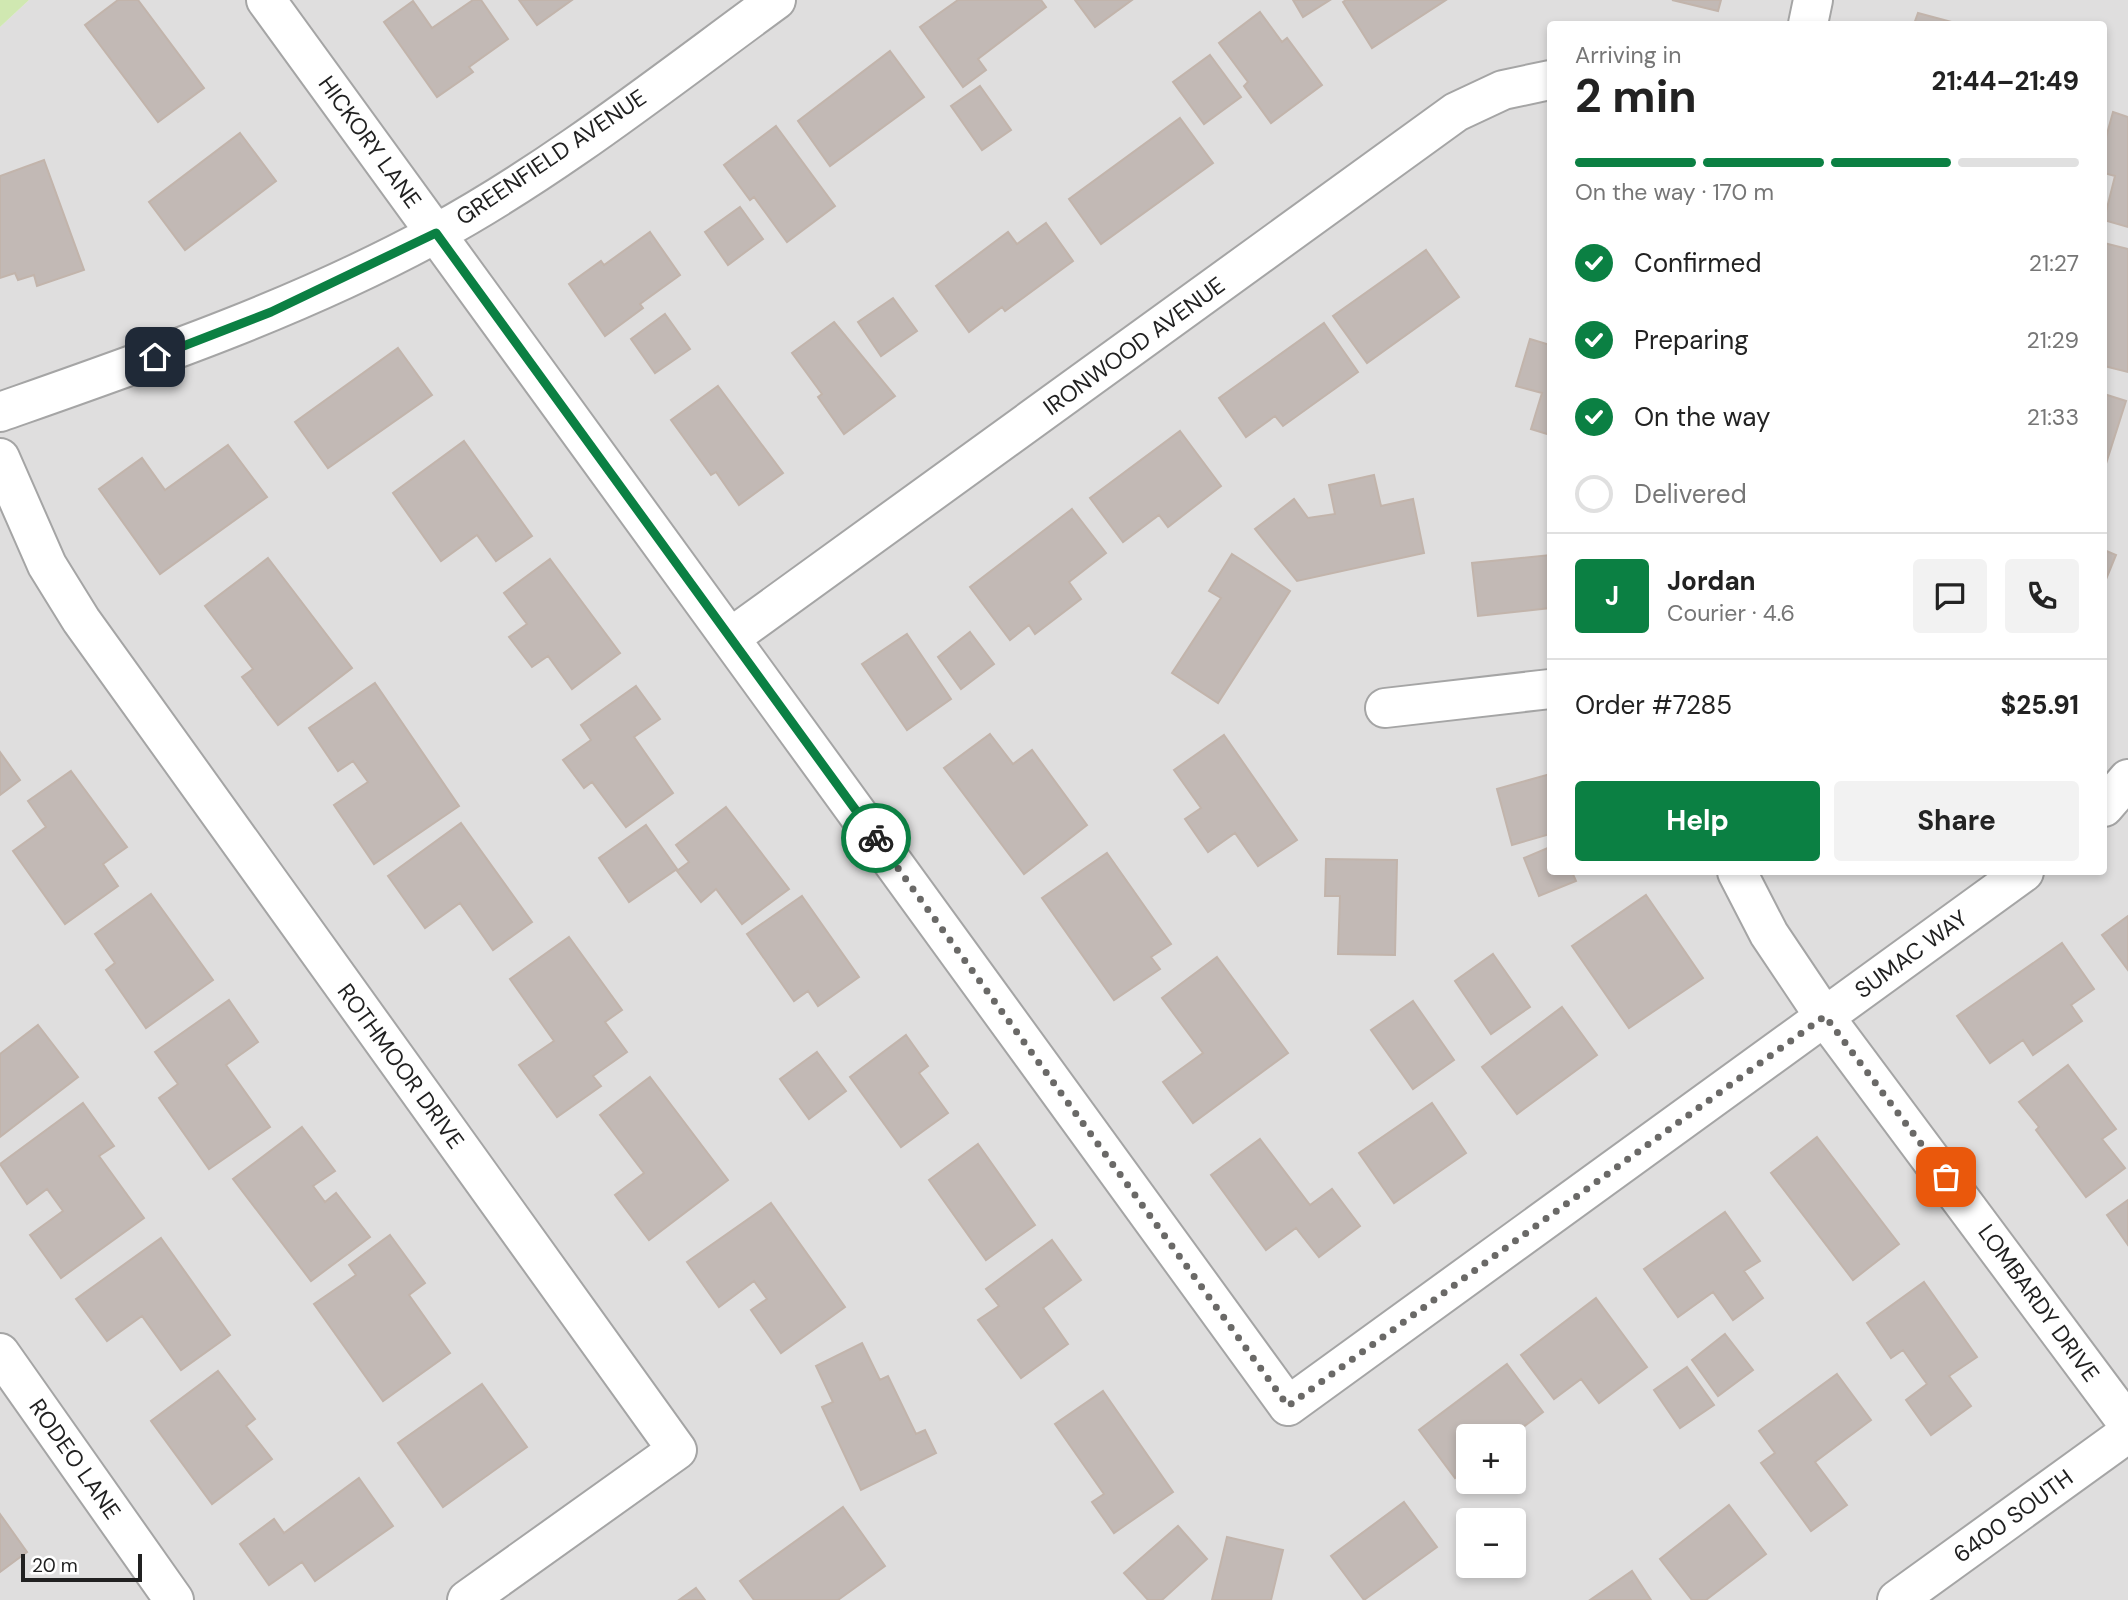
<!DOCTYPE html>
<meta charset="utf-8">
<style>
body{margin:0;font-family:"DM Sans",sans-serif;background:#f2f2f2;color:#222;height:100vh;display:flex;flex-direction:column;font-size:26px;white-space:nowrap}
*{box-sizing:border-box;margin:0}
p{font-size:23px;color:#767676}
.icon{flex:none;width:38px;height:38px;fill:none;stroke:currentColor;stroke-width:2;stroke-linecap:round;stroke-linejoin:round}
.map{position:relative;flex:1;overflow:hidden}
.drawer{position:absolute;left:1547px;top:21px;width:560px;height:854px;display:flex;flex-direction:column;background:#fff;border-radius:7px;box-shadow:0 4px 10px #0003}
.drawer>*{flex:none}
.buttons{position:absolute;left:1456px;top:1424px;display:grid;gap:14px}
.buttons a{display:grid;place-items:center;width:70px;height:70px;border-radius:7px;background:#fff;box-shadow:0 4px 10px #0003;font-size:35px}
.scale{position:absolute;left:21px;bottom:18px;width:121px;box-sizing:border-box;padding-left:7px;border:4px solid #212121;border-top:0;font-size:19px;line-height:24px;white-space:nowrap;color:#212121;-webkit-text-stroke:5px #fff;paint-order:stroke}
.pin{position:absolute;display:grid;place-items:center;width:60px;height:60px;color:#fff;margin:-30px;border-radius:14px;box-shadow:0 4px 10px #0006}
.courier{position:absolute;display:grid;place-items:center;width:70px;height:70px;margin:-35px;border:5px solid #0b8043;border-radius:50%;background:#fff;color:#222;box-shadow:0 2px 9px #0007}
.head em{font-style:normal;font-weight:700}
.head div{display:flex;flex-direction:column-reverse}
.head{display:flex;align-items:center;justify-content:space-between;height:119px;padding:0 28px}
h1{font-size:46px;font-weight:700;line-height:52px}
.bar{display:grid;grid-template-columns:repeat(4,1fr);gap:10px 7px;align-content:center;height:84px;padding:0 28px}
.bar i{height:9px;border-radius:5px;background:#e0e0e0}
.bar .on{background:#0b8043}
.bar p{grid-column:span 4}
.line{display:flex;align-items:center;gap:18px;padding:0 28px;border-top:2px solid #e0e0e0}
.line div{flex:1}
.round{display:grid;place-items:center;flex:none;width:74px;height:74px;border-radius:7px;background:#f2f2f2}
ol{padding:0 28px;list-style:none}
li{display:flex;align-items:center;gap:21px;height:77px}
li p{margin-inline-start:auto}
li .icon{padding:7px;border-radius:50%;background:#0b8043;color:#fff;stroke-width:4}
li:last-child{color:#767676}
li i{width:38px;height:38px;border:4px solid #e0e0e0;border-radius:50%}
.action{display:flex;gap:14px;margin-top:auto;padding:14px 28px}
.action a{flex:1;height:80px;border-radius:7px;background:#0b8043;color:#fff;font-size:28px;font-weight:700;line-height:80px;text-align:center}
.action a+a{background:#f2f2f2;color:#222}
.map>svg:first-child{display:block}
.residential{fill:#dfdede;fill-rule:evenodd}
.grass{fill:#d0e8b1}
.building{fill:#c2b9b5;stroke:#c2b4ab;stroke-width:2}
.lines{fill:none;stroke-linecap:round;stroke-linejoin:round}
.minor-casing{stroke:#a5a5a5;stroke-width:42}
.tertiary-casing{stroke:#a5a5a5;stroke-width:42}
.minor{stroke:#fff;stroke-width:38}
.tertiary{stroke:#fff;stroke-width:38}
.done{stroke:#6a6967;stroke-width:7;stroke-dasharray:0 12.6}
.route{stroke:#0b8043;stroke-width:9}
.labels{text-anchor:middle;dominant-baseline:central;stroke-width:7;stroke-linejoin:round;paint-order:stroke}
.street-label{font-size:23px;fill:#212121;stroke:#fff}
</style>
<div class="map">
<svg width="2128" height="1600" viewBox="0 0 2128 1600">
<rect width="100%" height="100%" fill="#f1eee9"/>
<path class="residential" d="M 29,0 L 2128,0 L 2128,1600 L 0,1600 L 0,27 ZM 1550,24 L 2104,24 L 2104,872 L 1550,872 ZM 1468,1437 L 1514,1437 L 1514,1482 L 1468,1482 ZM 1468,1521 L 1514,1521 L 1514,1566 L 1468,1566 Z"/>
<path class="grass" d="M 0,0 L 29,0 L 0,27 Z"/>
<path class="building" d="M 118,0 L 138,0 L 204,88 L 158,122 L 85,25 Z
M 473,0 L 481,0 L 508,39 L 469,67 L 473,72 L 437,97 L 384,22 L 413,1 L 432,28 Z
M 519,0 L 572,0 L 537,25 Z
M 958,0 L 1041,0 L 1046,7 L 978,59 L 986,70 L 963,87 L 920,27 Z
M 1075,0 L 1132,0 L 1095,27 Z
M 1293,0 L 1330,0 L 1303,17 Z
M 1346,0 L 1446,0 L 1372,48 L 1343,2 Z
M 1672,0 L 1721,0 L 1718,11 Z
M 1260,12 L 1282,42 L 1287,38 L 1322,85 L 1271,123 L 1244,86 L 1248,82 L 1219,43 Z
M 1918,13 L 1959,24 L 1914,24 Z
M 890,51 L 924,97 L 830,166 L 798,121 Z
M 1210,55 L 1241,97 L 1204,124 L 1173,82 Z
M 980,86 L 1011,130 L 982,150 L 951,106 Z
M 2113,112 L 2128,117 L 2128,227 L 2104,220 L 2115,176 L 2104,173 L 2104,145 Z
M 1180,118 L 1213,163 L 1101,244 L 1069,199 Z
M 776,126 L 835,206 L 787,242 L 754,197 L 750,200 L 724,165 Z
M 240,133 L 276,181 L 185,250 L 149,202 Z
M 44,160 L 84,270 L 37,286 L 34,275 L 18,280 L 15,273 L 0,278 L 0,176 Z
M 740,207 L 763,239 L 728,265 L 705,232 Z
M 1046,223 L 1073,261 L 1005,311 L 1002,307 L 969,332 L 936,286 L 1008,232 L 1017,244 Z
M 650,232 L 680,275 L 640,304 L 643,308 L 605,336 L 569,284 L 601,261 L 604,265 Z
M 2104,243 L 2128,249 L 2128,372 L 2104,366 Z
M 1426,250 L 1459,297 L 1367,363 L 1333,316 Z
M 893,298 L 917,331 L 881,356 L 858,322 Z
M 665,314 L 690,349 L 655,373 L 631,339 Z
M 834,322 L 895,396 L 844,434 L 818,397 L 822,394 L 792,353 Z
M 1324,323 L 1358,372 L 1283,426 L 1275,416 L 1246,437 L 1219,398 Z
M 1530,339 L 1550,345 L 1550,435 L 1531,429 L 1542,393 L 1516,386 Z
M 398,348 L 432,395 L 328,468 L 295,422 Z
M 718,386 L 783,473 L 739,505 L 716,472 L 711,475 L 671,420 Z
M 2104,394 L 2126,401 L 2104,470 Z
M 1180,431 L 1221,486 L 1168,527 L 1159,515 L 1123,542 L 1090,498 Z
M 464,441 L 532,536 L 496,561 L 477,535 L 441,561 L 393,493 Z
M 228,445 L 267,497 L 160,574 L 99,489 L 142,458 L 165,490 Z
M 1374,475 L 1381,506 L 1413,499 L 1424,553 L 1297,581 L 1255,529 L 1294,499 L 1308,518 L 1335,514 L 1329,485 Z
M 1072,509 L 1106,553 L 1069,582 L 1081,599 L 1035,634 L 1029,625 L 1010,640 L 970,587 Z
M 2104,550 L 2116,555 L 2104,584 Z
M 1232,554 L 1290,591 L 1218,703 L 1172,673 L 1221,598 L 1209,591 Z
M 1550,555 L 1550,608 L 1478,616 L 1472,563 Z
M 268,558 L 352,668 L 278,725 L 242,677 L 253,669 L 205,606 Z
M 550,559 L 620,653 L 572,689 L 548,656 L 532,667 L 509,637 L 527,624 L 504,593 Z
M 970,632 L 994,664 L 961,689 L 938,657 Z
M 907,634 L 951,699 L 907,730 L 862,664 Z
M 375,683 L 459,806 L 374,864 L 334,805 L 368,782 L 353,761 L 338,771 L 309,728 Z
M 636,686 L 660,719 L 634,737 L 673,793 L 626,827 L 592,782 L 584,788 L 563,760 L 591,740 L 581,725 Z
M 990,734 L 1013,764 L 1032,750 L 1087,825 L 1024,874 L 944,768 Z
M 1224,735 L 1297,840 L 1258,866 L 1235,833 L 1208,852 L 1185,819 L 1201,808 L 1174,770 Z
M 0,752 L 20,780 L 0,795 Z
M 71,771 L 127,847 L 103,864 L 118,886 L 65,924 L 13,851 L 46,827 L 28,801 Z
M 1550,774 L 1550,834 L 1512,845 L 1497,789 Z
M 726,807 L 789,889 L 742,924 L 716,889 L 701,902 L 677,871 L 689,862 L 676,845 Z
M 461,823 L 532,922 L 493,950 L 460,903 L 425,928 L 388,876 Z
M 646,825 L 677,869 L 629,902 L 599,858 Z
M 1550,847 L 1550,872 L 1572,872 L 1576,881 L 1539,896 L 1524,858 Z
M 1107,853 L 1171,944 L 1151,957 L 1160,969 L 1114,1000 L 1042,898 Z
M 1326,859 L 1397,860 L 1395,955 L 1338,954 L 1340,896 L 1325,896 Z
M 151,894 L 213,980 L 146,1028 L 106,970 L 115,963 L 95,934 Z
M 1646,895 L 1703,978 L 1629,1028 L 1572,946 Z
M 802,896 L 859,977 L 818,1006 L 808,991 L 794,1001 L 747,934 Z
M 2128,916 L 2128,970 L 2102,935 Z
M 569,937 L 622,1010 L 605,1022 L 627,1052 L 593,1076 L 601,1086 L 557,1117 L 519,1065 L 554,1041 L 510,979 Z
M 2062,943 L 2094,989 L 2071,1005 L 2082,1021 L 2033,1055 L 2023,1040 L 1990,1063 L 1957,1016 Z
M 1493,954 L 1530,1007 L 1491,1034 L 1455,981 Z
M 1217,957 L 1288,1053 L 1193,1123 L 1163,1082 L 1203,1053 L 1162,998 Z
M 229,1000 L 258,1042 L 226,1065 L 270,1127 L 209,1169 L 159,1098 L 178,1084 L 155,1052 Z
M 1413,1001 L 1454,1060 L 1413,1089 L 1371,1030 Z
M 1562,1007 L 1597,1055 L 1517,1114 L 1482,1067 Z
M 38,1025 L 78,1077 L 0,1137 L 0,1054 Z
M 906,1035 L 928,1066 L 919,1073 L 948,1113 L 901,1147 L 850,1077 Z
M 817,1052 L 846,1091 L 809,1119 L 780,1079 Z
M 2068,1065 L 2116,1129 L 2102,1139 L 2125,1168 L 2086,1197 L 2036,1130 L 2039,1127 L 2019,1102 Z
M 650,1077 L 728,1180 L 649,1240 L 615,1195 L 644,1173 L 600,1115 Z
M 83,1103 L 114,1146 L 99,1156 L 144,1218 L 61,1278 L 30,1235 L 63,1211 L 47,1189 L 27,1204 L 0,1164 Z
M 1432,1103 L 1466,1153 L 1394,1203 L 1359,1153 Z
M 302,1127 L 335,1171 L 313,1186 L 325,1202 L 336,1193 L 370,1237 L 311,1281 L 233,1179 Z
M 1817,1137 L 1899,1244 L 1853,1280 L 1771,1173 Z
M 1260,1139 L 1310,1205 L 1332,1189 L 1360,1226 L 1319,1257 L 1296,1228 L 1266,1250 L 1211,1175 Z
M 978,1144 L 1035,1225 L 986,1260 L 929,1180 Z
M 2128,1200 L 2128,1245 L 2107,1215 Z
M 771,1203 L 845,1307 L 781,1353 L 751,1310 L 767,1299 L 754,1281 L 719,1307 L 687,1262 Z
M 1725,1212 L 1760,1261 L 1744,1271 L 1763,1298 L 1733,1320 L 1713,1292 L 1678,1317 L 1644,1269 Z
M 390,1235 L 425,1283 L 409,1295 L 450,1353 L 383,1401 L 314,1304 L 356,1275 L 349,1265 Z
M 161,1238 L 230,1335 L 181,1370 L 142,1316 L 107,1341 L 76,1299 Z
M 1052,1240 L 1081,1280 L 1043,1308 L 1068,1344 L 1021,1378 L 978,1320 L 999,1306 L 986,1289 Z
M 1924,1282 L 1977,1357 L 1949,1376 L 1971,1406 L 1931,1435 L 1906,1400 L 1927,1384 L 1903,1350 L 1891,1358 L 1867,1323 Z
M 1596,1298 L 1647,1367 L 1599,1403 L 1581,1379 L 1554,1399 L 1521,1355 Z
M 1725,1334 L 1753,1370 L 1718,1396 L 1692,1360 Z
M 862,1343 L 880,1380 L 888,1376 L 916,1434 L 925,1430 L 936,1453 L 861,1490 L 822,1407 L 833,1402 L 816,1366 Z
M 1507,1364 L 1543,1412 L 1510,1437 L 1468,1437 L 1468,1468 L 1455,1478 L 1419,1430 Z
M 1687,1367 L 1714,1405 L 1680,1428 L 1654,1390 Z
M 218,1371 L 255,1419 L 246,1426 L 272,1459 L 212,1504 L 151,1421 Z
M 1837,1374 L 1871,1420 L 1815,1462 L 1847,1505 L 1811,1531 L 1761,1463 L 1775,1453 L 1759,1431 Z
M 482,1384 L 527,1447 L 443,1507 L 398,1443 Z
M 1103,1391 L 1173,1492 L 1114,1533 L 1092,1502 L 1104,1494 L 1055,1424 Z
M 359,1478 L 393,1526 L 315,1581 L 302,1562 L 269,1585 L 240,1544 L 274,1519 L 284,1533 Z
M 1404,1502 L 1437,1547 L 1364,1600 L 1331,1556 Z
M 1729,1505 L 1766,1554 L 1706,1600 L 1692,1600 L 1660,1559 Z
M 843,1507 L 885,1566 L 838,1600 L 754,1600 L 740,1581 Z
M 0,1514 L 27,1552 L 0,1572 Z
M 1178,1526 L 1207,1559 L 1162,1600 L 1148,1600 L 1124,1573 Z
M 1227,1537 L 1283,1550 L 1271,1600 L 1212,1600 Z
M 1632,1571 L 1651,1600 L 1590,1600 Z
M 696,1588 L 705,1600 L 679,1600 Z"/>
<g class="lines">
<defs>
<path id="minor" d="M 266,0 L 1288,1406 L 2024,872
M 1808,24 L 1813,0
M 0,412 C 148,360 297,309 435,234 C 556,168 665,81 776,0
M 0,458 L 47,565 L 81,620 L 677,1450 L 467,1600
M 730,638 L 1456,112 L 1503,90 L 1550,80
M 1385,708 L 1550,689
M 2104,807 L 2128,779
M 1737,872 L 1769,934 L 1824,1016 L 2128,1424
M 0,1353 L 174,1600"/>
<path id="tertiary" d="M 1897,1600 L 2128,1433"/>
</defs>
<use href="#minor" class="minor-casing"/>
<use href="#tertiary" class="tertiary-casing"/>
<use href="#minor" class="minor"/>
<use href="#tertiary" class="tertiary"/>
</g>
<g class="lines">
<path class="done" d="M 876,838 L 1288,1406 L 1825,1016 L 1946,1177"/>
<path class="route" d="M 155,357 L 271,312 L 436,233 L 876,838"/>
</g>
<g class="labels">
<g class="street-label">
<text transform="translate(370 142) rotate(54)">HICKORY LANE</text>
<text transform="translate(551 157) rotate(-34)">GREENFIELD AVENUE</text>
<text transform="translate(1134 346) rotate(-36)">IRONWOOD AVENUE</text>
<text transform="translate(1911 954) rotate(-36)">SUMAC WAY</text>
<text transform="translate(401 1066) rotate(54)">ROTHMOOR DRIVE</text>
<text transform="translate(2039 1303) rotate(54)">LOMBARDY DRIVE</text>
<text transform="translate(75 1459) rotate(55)">RODEO LANE</text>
<text transform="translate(2013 1516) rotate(-36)">6400 SOUTH</text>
</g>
</g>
</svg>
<div class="buttons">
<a>+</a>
<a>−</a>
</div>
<div class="scale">20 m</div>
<div class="pin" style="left:1946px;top:1177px;background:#ea580c"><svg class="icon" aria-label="bag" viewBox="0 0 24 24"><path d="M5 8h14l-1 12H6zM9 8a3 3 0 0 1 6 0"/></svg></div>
<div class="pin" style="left:155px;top:357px;background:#1f2937"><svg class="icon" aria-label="home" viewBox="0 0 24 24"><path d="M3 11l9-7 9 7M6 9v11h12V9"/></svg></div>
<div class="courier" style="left:876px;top:838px"><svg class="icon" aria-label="bike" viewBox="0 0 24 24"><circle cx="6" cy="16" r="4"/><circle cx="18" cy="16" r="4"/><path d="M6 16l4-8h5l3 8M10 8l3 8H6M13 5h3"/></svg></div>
<section class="drawer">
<div class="head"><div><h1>2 min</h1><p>Arriving in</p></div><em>21:44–21:49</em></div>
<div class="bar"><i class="on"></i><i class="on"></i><i class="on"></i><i></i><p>On the way · 170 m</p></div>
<ol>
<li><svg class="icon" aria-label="check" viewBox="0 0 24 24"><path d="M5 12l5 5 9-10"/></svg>Confirmed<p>21:27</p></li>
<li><svg class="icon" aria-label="check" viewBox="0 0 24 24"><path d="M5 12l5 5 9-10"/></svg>Preparing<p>21:29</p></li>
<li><svg class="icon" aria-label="check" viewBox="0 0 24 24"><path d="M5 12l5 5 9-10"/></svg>On the way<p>21:33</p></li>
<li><i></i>Delivered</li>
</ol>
<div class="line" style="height:126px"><b class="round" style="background:#0b8043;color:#fff">J</b><div><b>Jordan</b><p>Courier · 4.6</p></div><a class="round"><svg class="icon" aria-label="chat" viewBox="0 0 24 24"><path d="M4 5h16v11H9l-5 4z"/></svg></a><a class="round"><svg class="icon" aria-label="phone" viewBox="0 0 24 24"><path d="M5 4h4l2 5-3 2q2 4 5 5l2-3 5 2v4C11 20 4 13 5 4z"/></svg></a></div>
<div class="line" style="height:91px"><div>Order #7285</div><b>$25.91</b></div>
<div class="action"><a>Help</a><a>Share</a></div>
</section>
</div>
